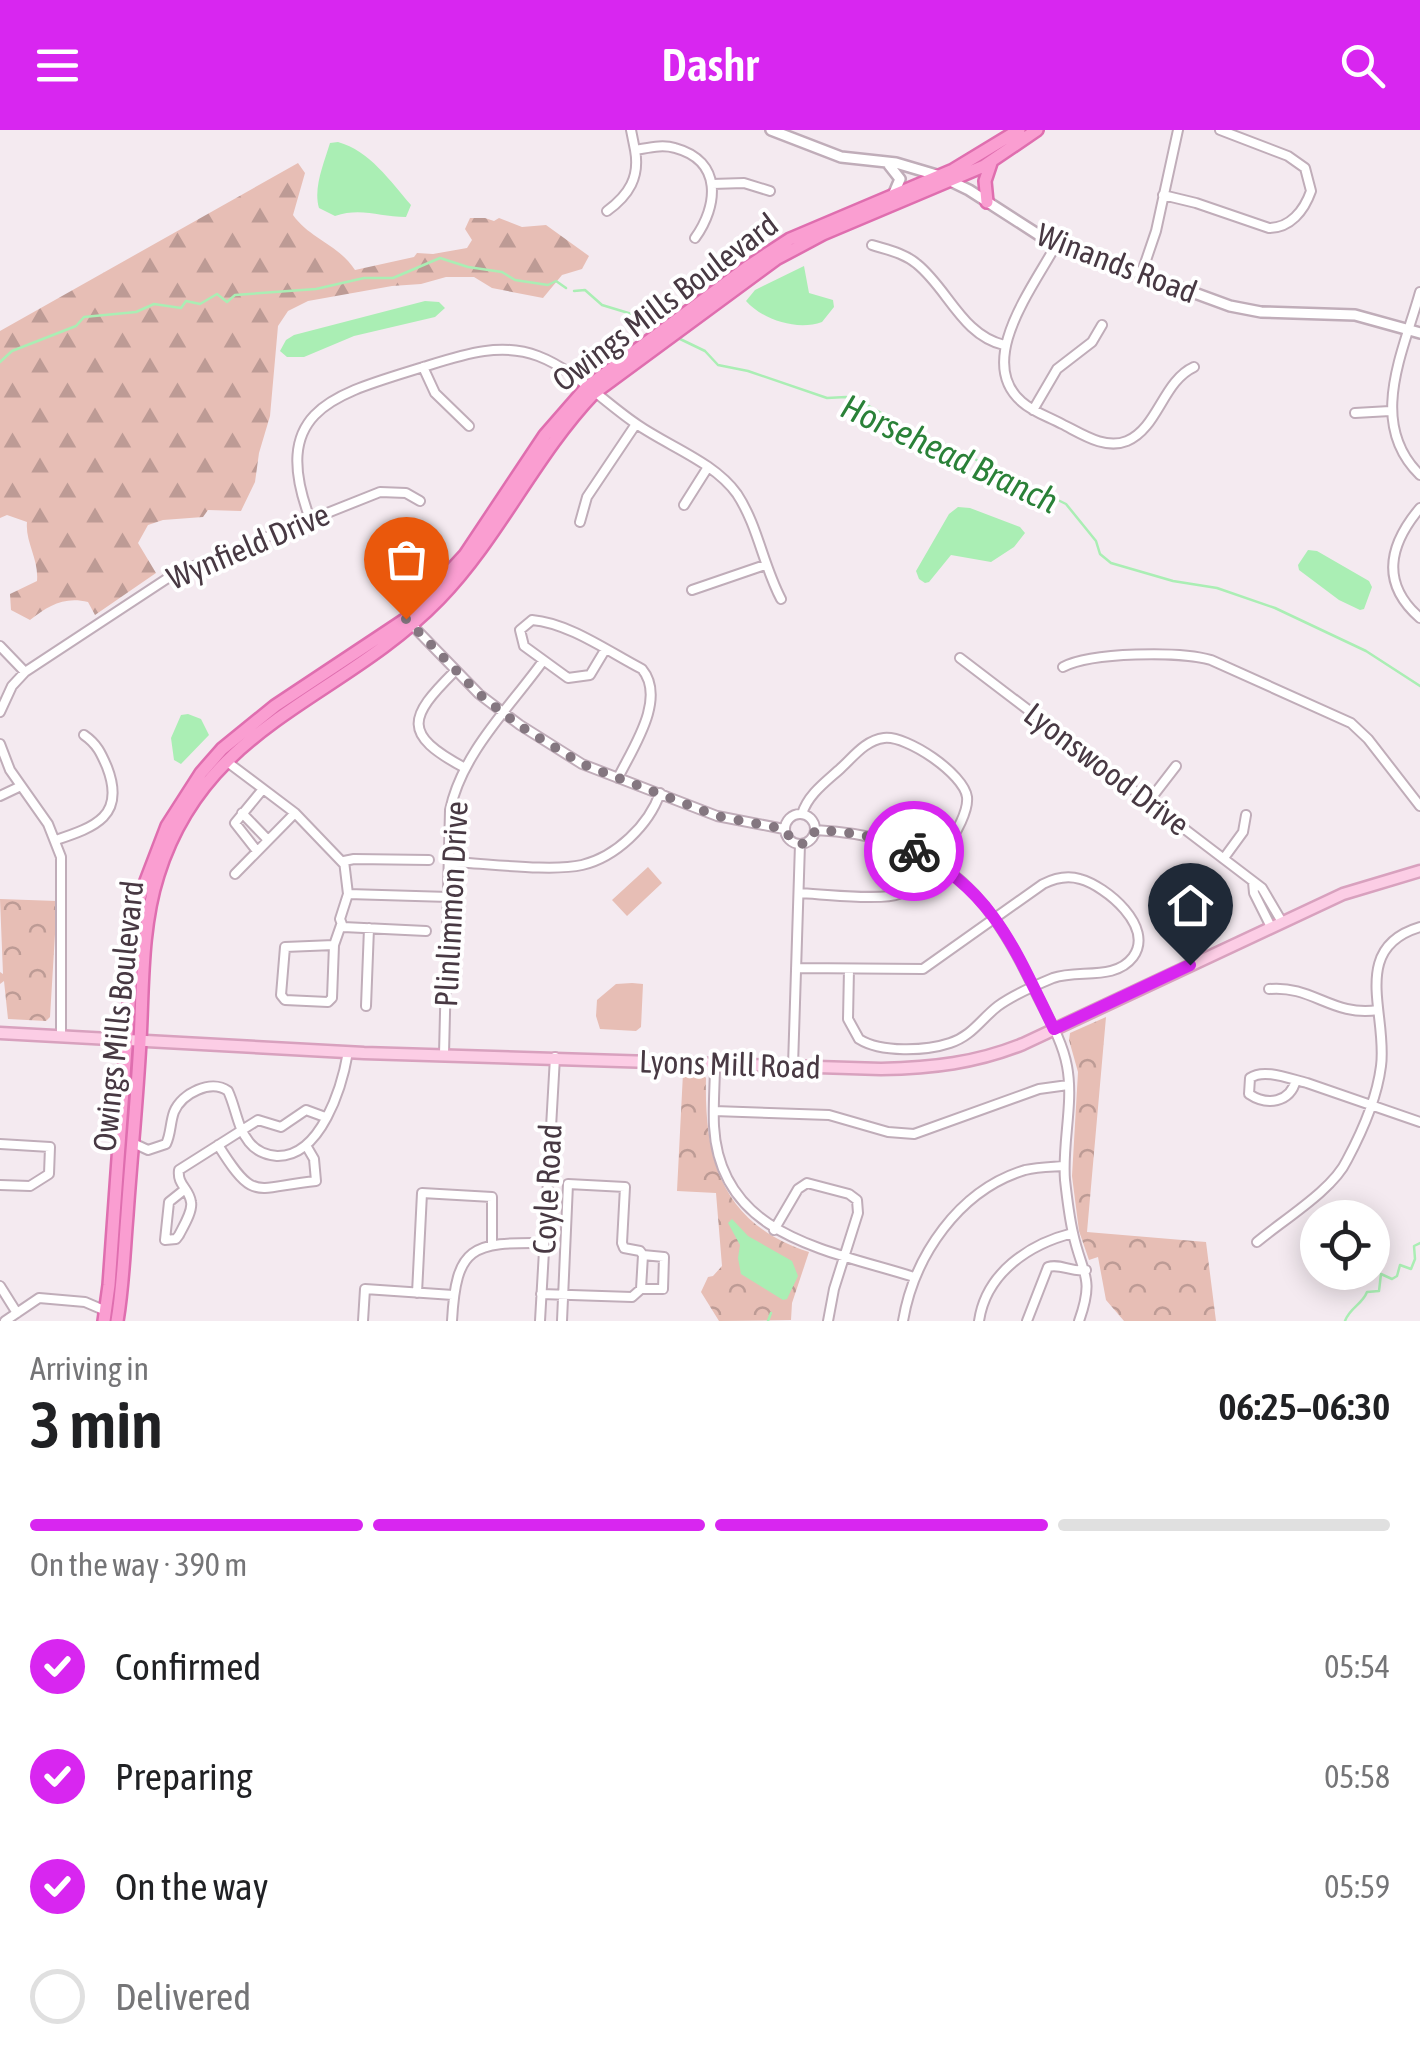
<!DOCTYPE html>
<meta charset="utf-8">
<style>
body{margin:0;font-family:"Asap Condensed",sans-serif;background:#f6f6f6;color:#202124;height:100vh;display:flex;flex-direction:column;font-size:38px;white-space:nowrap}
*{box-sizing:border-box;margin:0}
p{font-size:32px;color:#757577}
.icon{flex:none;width:55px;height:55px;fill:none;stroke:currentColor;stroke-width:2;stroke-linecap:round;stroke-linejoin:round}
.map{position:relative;height:1191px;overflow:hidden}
.side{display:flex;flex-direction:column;background:#fff;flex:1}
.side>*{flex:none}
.tools{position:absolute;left:1300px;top:1070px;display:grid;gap:20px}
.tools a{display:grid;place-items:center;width:90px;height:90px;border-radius:50%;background:#fff;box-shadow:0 5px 25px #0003;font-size:50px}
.pin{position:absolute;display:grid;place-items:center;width:85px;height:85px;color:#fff;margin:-102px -42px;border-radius:50% 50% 50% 0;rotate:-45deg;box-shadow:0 0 10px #0007}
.pin .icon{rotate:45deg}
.courier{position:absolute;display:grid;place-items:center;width:100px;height:100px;margin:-50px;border:8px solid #d826f0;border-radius:50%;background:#fff;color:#222;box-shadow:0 2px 12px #0007}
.overview em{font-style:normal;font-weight:600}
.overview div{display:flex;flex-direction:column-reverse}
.overview{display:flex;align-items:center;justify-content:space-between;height:170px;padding:0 30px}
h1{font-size:65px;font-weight:600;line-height:75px}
.bar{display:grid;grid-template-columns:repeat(4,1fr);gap:15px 10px;align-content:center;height:120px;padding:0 30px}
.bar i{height:12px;border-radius:8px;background:#e0e0e0}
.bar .on{background:#d826f0}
.bar p{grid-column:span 4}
ol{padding:0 30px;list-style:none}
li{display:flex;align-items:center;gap:30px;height:110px}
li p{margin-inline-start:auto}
li .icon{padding:10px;border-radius:50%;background:#d826f0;color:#fff;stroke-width:4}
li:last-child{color:#757577}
li i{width:55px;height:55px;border:5px solid #e0e0e0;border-radius:50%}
header{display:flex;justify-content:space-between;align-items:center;height:130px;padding:0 30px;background:#d826f0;color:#fff;font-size:45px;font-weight:600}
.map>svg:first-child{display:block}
.grass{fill:#e7beb5}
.forest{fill:url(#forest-firs)}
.park{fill:url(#park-crowns)}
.water{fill:#aaeeb4}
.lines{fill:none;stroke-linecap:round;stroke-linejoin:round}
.stream{stroke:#aaeeb4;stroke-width:2.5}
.minor-casing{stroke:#c0adb9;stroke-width:12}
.tertiary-casing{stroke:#c0adb9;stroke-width:14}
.secondary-casing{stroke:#d8a1be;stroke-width:15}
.primary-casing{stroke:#df6eaf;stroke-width:16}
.minor{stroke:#fff;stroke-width:8}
.tertiary{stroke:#fff;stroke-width:9}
.secondary{stroke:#fccde5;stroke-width:10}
.primary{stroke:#fa9ed1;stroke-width:11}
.done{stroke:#847780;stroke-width:10;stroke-dasharray:0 18}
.route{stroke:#d826f0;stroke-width:12}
.labels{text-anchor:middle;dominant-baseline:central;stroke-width:8;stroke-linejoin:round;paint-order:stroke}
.street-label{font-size:32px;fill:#483943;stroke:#fff}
.water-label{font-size:35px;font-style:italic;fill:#2a8138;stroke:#fff}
</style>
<header><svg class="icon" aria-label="menu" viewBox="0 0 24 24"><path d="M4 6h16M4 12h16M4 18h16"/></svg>Dashr<svg class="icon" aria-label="search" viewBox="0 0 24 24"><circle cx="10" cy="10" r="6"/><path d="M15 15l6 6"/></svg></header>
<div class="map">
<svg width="1420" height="1191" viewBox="0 0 1420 1191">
<defs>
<pattern id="forest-firs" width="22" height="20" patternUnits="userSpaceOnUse" patternTransform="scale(2.5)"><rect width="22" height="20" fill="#e7beb5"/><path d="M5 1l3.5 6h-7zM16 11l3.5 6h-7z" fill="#bd9b95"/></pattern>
<pattern id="park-crowns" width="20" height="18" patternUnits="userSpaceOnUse" patternTransform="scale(2.5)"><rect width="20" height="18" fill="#e7beb5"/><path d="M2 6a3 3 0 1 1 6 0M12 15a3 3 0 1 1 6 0" fill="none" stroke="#bd9b95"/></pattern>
</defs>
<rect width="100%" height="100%" fill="#f4eaf0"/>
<path class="grass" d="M 648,737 L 662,753 L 627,786 L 612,770 Z
M 632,853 L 643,854 L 641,897 L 636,901 L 600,899 L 596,886 L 597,870 L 616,854 Z"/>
<path class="forest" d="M 298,33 L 305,43 L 293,85 C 310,109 338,114 355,140 L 414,127 L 417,123 L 433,124 L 467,118 L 472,110 L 465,99 L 470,88 L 485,88 L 494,91 L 499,88 L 522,97 L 546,95 L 589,126 L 582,139 L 562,145 L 543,168 L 492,158 L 474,147 L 446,147 L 421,154 L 392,156 L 308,171 L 288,181 L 278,196 L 270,286 L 259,323 L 255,352 L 241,381 L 208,380 L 203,387 L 163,390 L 148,395 L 138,413 L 156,443 L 95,485 L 88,472 C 64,466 48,476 30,490 L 11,480 L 10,464 L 37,451 C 39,429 25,412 27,392 L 7,385 L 0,388 L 0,201 Z"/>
<path class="park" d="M 0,769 L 57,771 L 50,887 L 46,891 L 8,889 L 4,851 L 0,854 L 0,842 L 3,844 Z
M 1106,887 L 1087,1102 L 1206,1112 L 1216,1191 L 1124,1191 L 1106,1170 L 1098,1127 L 1089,1130 L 1079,1101 L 1072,1046 L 1078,942 L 1069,910 L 1070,903 Z
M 683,943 L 702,943 L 706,948 C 704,1031 723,1094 809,1122 L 792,1173 L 791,1190 L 719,1191 L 701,1162 L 708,1147 L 713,1146 L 722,1136 L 716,1063 L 677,1061 Z"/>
<path class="water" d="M 338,12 C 370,21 390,51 411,75 L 406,87 C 380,87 361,77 335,86 L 319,78 C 313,58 324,33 330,13 Z
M 804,136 L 809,163 L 833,170 L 834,177 L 822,192 C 797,201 763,190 746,171 L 755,160 Z
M 425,171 L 439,172 L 445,178 L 435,187 L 354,206 L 304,227 L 287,227 L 280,221 L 286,210 L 294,205 Z
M 958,377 L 970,378 L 1020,397 L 1025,403 L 1014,417 L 991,432 L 951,425 L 929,452 L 925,453 L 919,449 L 916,441 L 949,384 Z
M 1308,420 L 1317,421 L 1369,451 L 1372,457 L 1364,479 L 1360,480 L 1339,470 L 1299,440 L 1298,435 Z
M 188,584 L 201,589 L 209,605 L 181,634 L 174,630 L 171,608 L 181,585 Z
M 732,1089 L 748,1106 L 792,1131 L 798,1146 L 787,1169 L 783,1170 L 741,1144 L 738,1128 L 740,1115 L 728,1093 Z"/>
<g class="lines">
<path class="stream" d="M 574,161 L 585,160 L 602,175 L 635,185 L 657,199
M 678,208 L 705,221 L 718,235 L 748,241 L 827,268 L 846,267 L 867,275 L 922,306 L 944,314 L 1066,374 L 1096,411 L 1100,424 L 1111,433 L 1173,451 L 1217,458 L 1275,478 L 1366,521 L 1420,556
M 0,232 L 12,221 L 76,196 L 84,187 L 136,182 L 154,174 L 181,178 L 186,171 L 200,174 L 217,164 L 227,172 L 235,165 L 316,159 L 364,148 L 393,148 L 440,128 L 468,137 L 502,142 L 515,150 L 548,155 L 556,151 L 566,158
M 768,1191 L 771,1183
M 1345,1191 C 1350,1177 1362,1175 1367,1162 L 1379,1161 L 1381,1144 L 1392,1149 L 1397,1146 L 1400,1135 L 1411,1139 L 1415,1129 L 1414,1116 L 1420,1113"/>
<defs>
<path id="minor" d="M 631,0 L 635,20 C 648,18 662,14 675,18 C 723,31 718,76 695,108
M 712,54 L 744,53 L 770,61
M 1163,65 L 1196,73 L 1269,98 C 1290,98 1304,81 1311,61 L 1305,38 L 1288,26 L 1220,0
M 607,81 C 629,65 640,47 635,20
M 1057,113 C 1035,155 974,231 1022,272 C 1033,282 1049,287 1062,294 C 1082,304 1105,320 1127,311 C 1158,298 1163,251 1194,237
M 872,115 C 888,120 904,123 917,134 C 948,159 962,205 1004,215
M 1141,145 L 1156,101 L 1178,0
M 1420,162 C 1403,223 1367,293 1420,345
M 423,237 L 435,263 L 469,296
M 1033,280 L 1057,239 L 1092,212 L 1102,195
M 1355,283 L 1390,281
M 684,375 L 708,337
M 1420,378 C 1389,415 1380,453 1420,488
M 310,389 C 269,280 333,265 420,238 C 459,226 499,211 538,226 C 575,240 606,274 638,295 C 670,317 714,332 737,364 C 758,396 763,435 781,469
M 580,392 L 587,367 L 636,294
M 692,460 L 765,435
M 409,492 L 479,564 L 520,595 L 582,634 L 717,686 L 784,699
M 0,516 L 25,542
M 605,520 L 590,545 L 568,548 L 524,516 L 520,500 L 532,490 C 569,493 609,522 642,539 C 667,569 632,619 618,648
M 960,528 L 1262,758 L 1282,792
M 1063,537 C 1091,522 1180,521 1211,530 L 1351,593 L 1368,609 L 1420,676
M 454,542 C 409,587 401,604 465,638
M 0,582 L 12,556 L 25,542 L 174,444 L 380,362 L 406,363 L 420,371
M 0,614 L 10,640 L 48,694 L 61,727 L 61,906
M 226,631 L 295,683 L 343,733
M 0,666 L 21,656
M 1149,671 L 1176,636
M 242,683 L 268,710
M785 699a15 15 0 1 1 30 0a15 15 0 1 1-30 0Z
M 815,700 C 935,706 985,755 1034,859 C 1046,884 1062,909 1067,936 C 1074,973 1062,1013 1065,1050 C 1067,1068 1069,1086 1073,1103 C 1082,1145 1095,1146 1079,1191
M 56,710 C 95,697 126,686 107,637 C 101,623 97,614 84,605
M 257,721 L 235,693 L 263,659
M 1224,728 L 1243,702 L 1246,685
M 449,732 C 484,733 551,742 582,735 C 616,727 649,695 660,663
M 235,744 L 295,683
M 1253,752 L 1254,763 L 1271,797
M 799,763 C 822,764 882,771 899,764 C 923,754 970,693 967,667 C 964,644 907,605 884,608 C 866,610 854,626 841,638 C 827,651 808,664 802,684
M 348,764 L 344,731 L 354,729 L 429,730
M 426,801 L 343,797 L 340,789 L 348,764 L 449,767
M 334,815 L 285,817 L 281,865 L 285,870 L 328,872 L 332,868 L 334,815 L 341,795
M 796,838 L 923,839 L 1043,754 C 1055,748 1067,745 1080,749 C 1106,756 1155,797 1133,827 C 1115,851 1078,839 1053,848 C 1036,855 1013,865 998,876 C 981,889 972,906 950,913 C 926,921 881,923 859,909 L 848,889 L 849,839
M 1269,859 C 1313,855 1332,887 1378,880
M 366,876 L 369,798
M 444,924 L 450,680 C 462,623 510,577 543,531
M 715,933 C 715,954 713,975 714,996 C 720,1107 829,1120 914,1147
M 793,936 L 800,714
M 1296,950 C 1290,973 1267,976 1249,964 L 1250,948 C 1264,938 1290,949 1307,953 L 1420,992
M 714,981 L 829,985 L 888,1002 L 914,1004 L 1039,959 L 1068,955
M 133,1013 L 148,1020 L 166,1014 C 171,1004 170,993 174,982 C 182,963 211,949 228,961 C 236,978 237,997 249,1012 C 256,1021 266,1025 277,1026 C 321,1027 342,957 348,922
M 0,1014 L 50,1017 L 49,1044 L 30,1056 L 0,1055
M 218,1015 C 255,1074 254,1057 316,1051 L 314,1029 L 307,1017
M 184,1060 L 169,1072 L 165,1110 L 176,1109 L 179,1105 C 183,1097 193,1081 191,1072 C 189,1058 177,1055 179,1040 L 258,990 L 281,997 L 306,980 L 325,987
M 774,1100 L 798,1059 L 807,1053 L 849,1064 L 857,1070 L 858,1083 L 834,1159 L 828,1191
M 1257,1112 C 1283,1090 1333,1060 1347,1030 C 1362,1002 1377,968 1381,936 C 1388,885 1349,818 1420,797
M 0,1156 L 17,1183
M 417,1163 L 422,1063 L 492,1067 L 492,1114
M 541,1164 L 632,1167 L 641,1159 L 663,1159 L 664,1127 L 643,1125 L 641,1159
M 5,1191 L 39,1168 L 85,1172 L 106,1181
M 363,1191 L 365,1159 L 453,1165
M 452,1191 C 456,1116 472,1112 544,1113
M 540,1191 L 555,927
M 562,1191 L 568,1054 L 625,1057 L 622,1113 L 624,1118 L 640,1121 L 643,1125
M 903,1191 C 914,1126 959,1060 1025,1040 C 1038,1037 1051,1037 1064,1036
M 979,1191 C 986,1143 1029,1114 1073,1103
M 1027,1191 L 1048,1137 C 1061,1133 1072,1143 1086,1140"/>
<path id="tertiary" d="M 771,0 L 841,27 L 896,33 L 940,46 L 969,60 L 1042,107 L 1230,176 L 1261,182 L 1355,185 L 1420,203
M 889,35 L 900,49 L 894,63"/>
<path id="secondary" d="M 0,903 L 364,923 L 881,939 C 932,938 976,933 1023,914 L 1343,764 L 1420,741"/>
<path id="primary" d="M 987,72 L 985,51 L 991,33
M 104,1191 L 109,1155 L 136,777 L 167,696 L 201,643 L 222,619 L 275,576 L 406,489 L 465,425 L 545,305 L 586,258 L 749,136 L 790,109 L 953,40 L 1019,0
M 117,1191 C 123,1156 124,1120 127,1085 C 131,1027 137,969 140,911 C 143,857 141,798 158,745 C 206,592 340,571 439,469 C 499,407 534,326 594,263 L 776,129 L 823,104 L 984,36 L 1037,0"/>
</defs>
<use href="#minor" class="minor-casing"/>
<use href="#tertiary" class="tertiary-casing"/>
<use href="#secondary" class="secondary-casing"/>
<use href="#primary" class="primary-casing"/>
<use href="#minor" class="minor"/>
<use href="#tertiary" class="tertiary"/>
<use href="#secondary" class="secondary"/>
<use href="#primary" class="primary"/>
</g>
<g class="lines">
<path class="done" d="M 406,489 L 479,564 L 520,596 L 582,634 L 717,686 L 784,699 L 794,713 L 806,714 L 816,700 C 851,702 882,707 914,721"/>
<path class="route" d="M 914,721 C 994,760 1017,824 1054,899 L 1190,835"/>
</g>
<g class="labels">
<g class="street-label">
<text transform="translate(1117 133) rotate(21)">Winands Road</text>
<text transform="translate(665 172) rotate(-37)">Owings Mills Boulevard</text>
<text transform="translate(248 416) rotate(-23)">Wynfield Drive</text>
<text transform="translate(1107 639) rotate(37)">Lyonswood Drive</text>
<text transform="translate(451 774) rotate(-87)">Plinlimmon Drive</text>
<text transform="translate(118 886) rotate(-84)">Owings Mills Boulevard</text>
<text transform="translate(730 934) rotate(2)">Lyons Mill Road</text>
<text transform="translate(547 1059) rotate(-87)">Coyle Road</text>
</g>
<g class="water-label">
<text transform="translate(950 323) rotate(25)">Horsehead Branch</text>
</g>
</g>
</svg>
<div class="tools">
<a><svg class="icon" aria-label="locate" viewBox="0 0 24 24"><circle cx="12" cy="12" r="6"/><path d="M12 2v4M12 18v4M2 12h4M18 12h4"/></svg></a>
</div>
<div class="pin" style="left:406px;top:489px;background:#ea580c"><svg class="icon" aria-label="bag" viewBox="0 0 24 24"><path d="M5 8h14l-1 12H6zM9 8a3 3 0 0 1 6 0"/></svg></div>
<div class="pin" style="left:1190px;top:835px;background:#1f2937"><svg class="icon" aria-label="home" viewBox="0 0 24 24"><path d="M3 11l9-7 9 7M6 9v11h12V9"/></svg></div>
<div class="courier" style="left:914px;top:721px"><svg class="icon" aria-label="bike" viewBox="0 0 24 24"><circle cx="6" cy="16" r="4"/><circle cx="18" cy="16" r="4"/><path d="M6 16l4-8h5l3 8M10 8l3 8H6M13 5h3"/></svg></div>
</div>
<section class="side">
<div class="overview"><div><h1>3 min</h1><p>Arriving in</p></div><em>06:25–06:30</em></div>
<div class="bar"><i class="on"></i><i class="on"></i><i class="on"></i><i></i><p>On the way · 390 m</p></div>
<ol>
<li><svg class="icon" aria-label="check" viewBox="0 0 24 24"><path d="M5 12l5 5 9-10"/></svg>Confirmed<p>05:54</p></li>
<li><svg class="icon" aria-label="check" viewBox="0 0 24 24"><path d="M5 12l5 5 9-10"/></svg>Preparing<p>05:58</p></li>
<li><svg class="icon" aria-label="check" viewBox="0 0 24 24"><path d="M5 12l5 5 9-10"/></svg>On the way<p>05:59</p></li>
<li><i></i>Delivered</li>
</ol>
</section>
